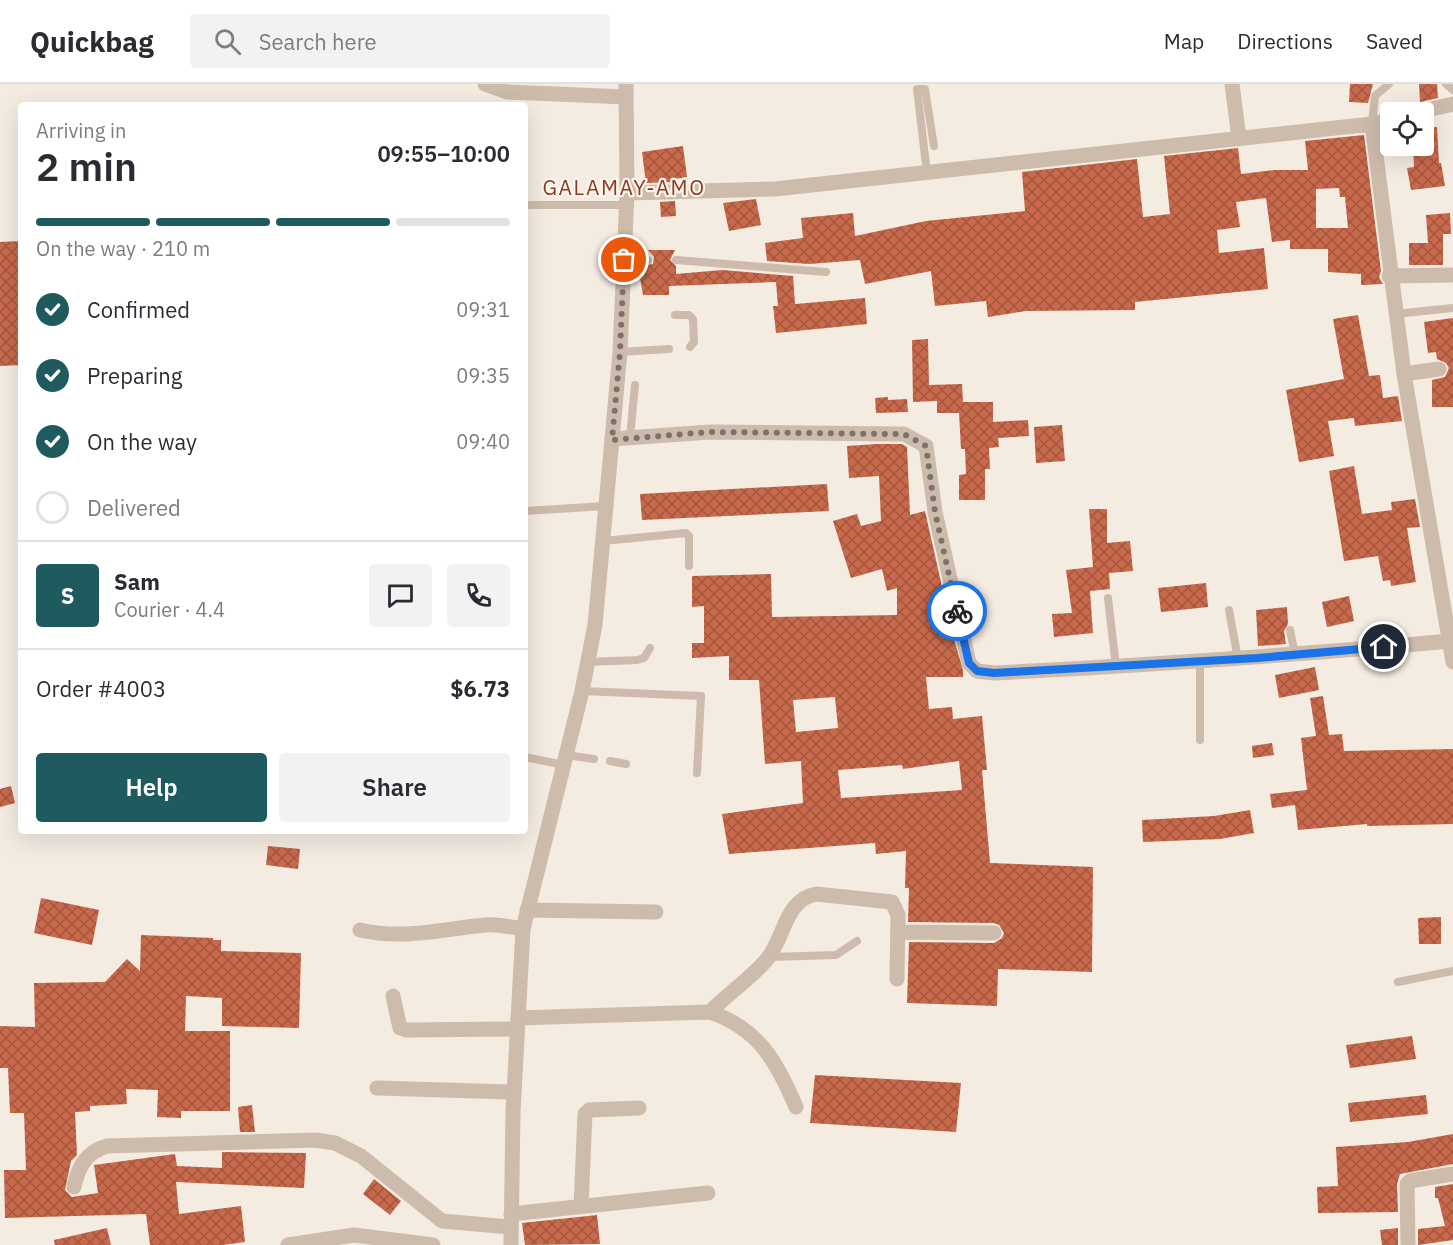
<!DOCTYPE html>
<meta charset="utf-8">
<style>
body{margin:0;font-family:"IBM Plex Sans",sans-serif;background:#f2f2f3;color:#2b2b33;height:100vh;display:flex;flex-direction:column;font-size:22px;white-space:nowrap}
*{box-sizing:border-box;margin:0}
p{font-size:20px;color:#7c7c81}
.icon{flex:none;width:33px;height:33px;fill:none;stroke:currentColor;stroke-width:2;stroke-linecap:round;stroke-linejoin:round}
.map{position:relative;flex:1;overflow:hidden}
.details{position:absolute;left:18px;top:18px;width:510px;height:732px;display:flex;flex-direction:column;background:#fff;border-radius:6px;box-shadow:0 6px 24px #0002}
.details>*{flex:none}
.buttons{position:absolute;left:1380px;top:18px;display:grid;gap:12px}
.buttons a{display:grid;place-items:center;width:54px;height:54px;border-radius:6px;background:#fff;box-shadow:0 6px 24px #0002;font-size:30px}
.pin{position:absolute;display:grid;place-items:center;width:51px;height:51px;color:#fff;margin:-26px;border:3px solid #fff;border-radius:50%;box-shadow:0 2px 6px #0007}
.courier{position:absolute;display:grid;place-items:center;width:60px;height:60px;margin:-30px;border:4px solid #1a73e8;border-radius:50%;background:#fff;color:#222;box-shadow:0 2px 8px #0007}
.headline em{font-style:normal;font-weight:600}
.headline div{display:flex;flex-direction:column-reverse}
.headline{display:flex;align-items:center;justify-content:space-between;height:102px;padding:0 18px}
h1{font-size:39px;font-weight:600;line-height:45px}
.bar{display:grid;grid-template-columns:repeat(4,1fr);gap:9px 6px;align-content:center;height:72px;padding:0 18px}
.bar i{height:8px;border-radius:4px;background:#e1e1e2}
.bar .current{background:#1f5a5e}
.bar p{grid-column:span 4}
.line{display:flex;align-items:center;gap:15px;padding:0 18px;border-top:2px solid #e1e1e2}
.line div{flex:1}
.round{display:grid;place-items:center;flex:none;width:63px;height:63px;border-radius:6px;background:#f2f2f3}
ol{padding:0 18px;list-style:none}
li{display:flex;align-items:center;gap:18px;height:66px}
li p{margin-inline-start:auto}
li .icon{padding:6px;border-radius:50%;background:#1f5a5e;color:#fff;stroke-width:4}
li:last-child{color:#7c7c81}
li i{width:33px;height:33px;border:3px solid #e1e1e2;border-radius:50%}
.primary-button{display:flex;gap:12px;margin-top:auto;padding:12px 18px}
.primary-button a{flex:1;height:69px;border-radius:6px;background:#1f5a5e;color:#fff;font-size:24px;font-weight:600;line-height:69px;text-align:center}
.primary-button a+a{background:#f2f2f3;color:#2b2b33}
header{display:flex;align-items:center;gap:36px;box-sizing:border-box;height:84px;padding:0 30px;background:#fff;border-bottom:2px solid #e1e1e2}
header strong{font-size:28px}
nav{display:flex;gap:33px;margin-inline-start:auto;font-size:21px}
.search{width:420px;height:54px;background:#f2f2f3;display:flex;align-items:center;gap:15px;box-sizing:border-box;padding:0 21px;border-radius:6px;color:#7c7c81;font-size:22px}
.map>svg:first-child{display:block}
.building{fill:url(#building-cross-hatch);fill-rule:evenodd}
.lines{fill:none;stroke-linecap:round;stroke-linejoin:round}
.service{stroke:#cdbbac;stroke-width:8}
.minor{stroke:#cdbbac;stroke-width:15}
.tertiary{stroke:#cdbbac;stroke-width:15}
.done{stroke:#7c716b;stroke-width:6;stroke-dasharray:0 10.8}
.route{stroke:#1a73e8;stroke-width:8}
.labels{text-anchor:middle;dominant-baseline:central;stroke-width:4.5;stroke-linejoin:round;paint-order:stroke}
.quarter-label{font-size:21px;letter-spacing:1.5px;fill:#8c3b22;stroke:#fbf5ee}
</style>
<header>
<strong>Quickbag</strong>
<div class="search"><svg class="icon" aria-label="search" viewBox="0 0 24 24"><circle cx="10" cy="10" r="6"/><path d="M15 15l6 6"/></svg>Search here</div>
<nav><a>Map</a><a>Directions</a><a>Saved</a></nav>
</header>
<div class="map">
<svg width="1453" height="1161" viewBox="0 0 1453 1161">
<defs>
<pattern id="building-cross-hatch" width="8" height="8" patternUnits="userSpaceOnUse" patternTransform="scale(1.5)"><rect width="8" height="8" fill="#c8694b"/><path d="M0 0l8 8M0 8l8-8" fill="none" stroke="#a4573f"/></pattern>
</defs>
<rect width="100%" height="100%" fill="#f4ebe1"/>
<path class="building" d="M 1350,0 L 1373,0 L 1368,19 L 1349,18 Z
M 1419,0 L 1437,0 L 1438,14 L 1420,18 Z
M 1437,43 L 1439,79 L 1441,79 L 1445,102 L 1411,106 L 1407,84 L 1414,83 L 1413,62 L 1424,62 L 1424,44 Z
M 1364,51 L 1381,187 L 1379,193 L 1383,200 L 1361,201 L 1361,190 L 1328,188 L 1328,165 L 1290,165 L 1290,156 L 1272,158 L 1266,114 L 1236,118 L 1240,143 L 1217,146 L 1219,169 L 1264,164 L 1268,205 L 1135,218 L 1135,226 L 1026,227 L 988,233 L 986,217 L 935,222 L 931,187 L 865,200 L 860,176 L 809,180 L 767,177 L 765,159 L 803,154 L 801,134 L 853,129 L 855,152 L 926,137 L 1025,127 L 1022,88 L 1137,75 L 1143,133 L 1170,130 L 1164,72 L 1238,64 L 1241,90 L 1275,86 L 1308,86 L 1305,57 ZM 1339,104 L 1340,113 L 1345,113 L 1348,144 L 1316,144 L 1316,105 Z
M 683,62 L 687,93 L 674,95 L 674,98 L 646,99 L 642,68 Z
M 756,115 L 761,141 L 729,147 L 723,119 Z
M 675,117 L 676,132 L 661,133 L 660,118 Z
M 1450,129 L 1451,150 L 1443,150 L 1443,181 L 1409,181 L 1409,159 L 1428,159 L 1426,131 Z
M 21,157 L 21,281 L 0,282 L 0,158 Z
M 648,166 L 675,166 L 670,176 L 676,182 L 676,190 L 722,186 L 793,192 L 795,220 L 865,214 L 867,240 L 776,249 L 773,222 L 778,222 L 776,198 L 669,202 L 669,211 L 643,211 L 638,182 L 653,180 L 654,173 Z
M 1358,231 L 1369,292 L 1380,291 L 1383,314 L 1398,312 L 1402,337 L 1355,342 L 1354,334 L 1328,337 L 1334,372 L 1299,378 L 1286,306 L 1344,295 L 1333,235 Z
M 1453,234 L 1453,323 L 1432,323 L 1432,296 L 1445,293 L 1449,284 L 1446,279 L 1437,275 L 1436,268 L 1428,269 L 1424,238 Z
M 928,255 L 929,301 L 962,300 L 963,318 L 993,318 L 993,338 L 1028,336 L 1029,352 L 998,354 L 999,363 L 989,364 L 990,385 L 985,385 L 985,416 L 959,416 L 959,391 L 966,390 L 965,365 L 961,365 L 959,329 L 937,329 L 937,317 L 913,318 L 912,256 Z
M 888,313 L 888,316 L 907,315 L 908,328 L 876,329 L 875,314 Z
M 1062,341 L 1065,377 L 1036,379 L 1034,343 Z
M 877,360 L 902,360 L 907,363 L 910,431 L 925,427 L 949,534 L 949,545 L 951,545 L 963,586 L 963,593 L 926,593 L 929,625 L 952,623 L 953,635 L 982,632 L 987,686 L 982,686 L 990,779 L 1093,783 L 1092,888 L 998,885 L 997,922 L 907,919 L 909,858 L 994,859 L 1002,854 L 1004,849 L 999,841 L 994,839 L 908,838 L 909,804 L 905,804 L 906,767 L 876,770 L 875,759 L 729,770 L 722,730 L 803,719 L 801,677 L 765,680 L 759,596 L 729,596 L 729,572 L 692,574 L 692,559 L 704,559 L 704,522 L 692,523 L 692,492 L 771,490 L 772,533 L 897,531 L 897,504 L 887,507 L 882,485 L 851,494 L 833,437 L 857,430 L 861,442 L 881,437 L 879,392 L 849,394 L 847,362 ZM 835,613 L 838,644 L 796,648 L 793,616 ZM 959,677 L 962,706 L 841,714 L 838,686 L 902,681 L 903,685 Z
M 1354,382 L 1362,430 L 1392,426 L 1391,418 L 1415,415 L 1420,443 L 1407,444 L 1416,498 L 1391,502 L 1390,496 L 1383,497 L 1378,472 L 1344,477 L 1329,387 Z
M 827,400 L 829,427 L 642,436 L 640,410 Z
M 1089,425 L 1107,425 L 1107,459 L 1130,457 L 1133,487 L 1109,489 L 1110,505 L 1090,507 L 1093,549 L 1054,553 L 1052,530 L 1072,529 L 1066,486 L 1093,483 Z
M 1206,499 L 1208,523 L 1161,528 L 1158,504 Z
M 1349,512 L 1354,537 L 1327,543 L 1322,518 Z
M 1287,523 L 1288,540 L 1284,547 L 1286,560 L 1258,562 L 1256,526 Z
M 1315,583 L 1319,606 L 1279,614 L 1275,591 Z
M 1323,612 L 1329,651 L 1342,650 L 1344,667 L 1453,665 L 1453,740 L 1367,742 L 1367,740 L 1298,746 L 1295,721 L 1272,724 L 1270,710 L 1307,706 L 1301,654 L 1316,652 L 1310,614 Z
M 1272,659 L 1274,671 L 1253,674 L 1252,662 Z
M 11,702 L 15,719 L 0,723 L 0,705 Z
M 1250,726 L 1254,749 L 1220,755 L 1143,758 L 1142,736 L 1214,732 Z
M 268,762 L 300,765 L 298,785 L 266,781 Z
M 41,814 L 99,826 L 92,861 L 34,849 Z
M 1441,833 L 1441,860 L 1419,860 L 1418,834 Z
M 141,851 L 213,854 L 213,856 L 221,856 L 221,867 L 301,869 L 299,944 L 222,942 L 222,914 L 186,912 L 185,947 L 230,947 L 230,1027 L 181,1027 L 181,1034 L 157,1033 L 158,1006 L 126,1005 L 127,1020 L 90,1022 L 90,1027 L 75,1028 L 77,1071 L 71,1077 L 65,1106 L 72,1113 L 98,1109 L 94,1081 L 175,1070 L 177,1082 L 222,1084 L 222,1068 L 306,1069 L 304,1104 L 176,1098 L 179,1130 L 241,1122 L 245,1158 L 223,1161 L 150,1161 L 146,1130 L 5,1134 L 4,1086 L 26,1086 L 24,1029 L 10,1029 L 8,984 L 0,984 L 0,942 L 35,943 L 34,899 L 105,898 L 127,875 L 140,887 Z
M 1412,952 L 1416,975 L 1350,984 L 1346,961 Z
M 815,991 L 961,999 L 956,1048 L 810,1039 Z
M 1426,1011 L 1428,1030 L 1350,1038 L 1348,1019 Z
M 252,1021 L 255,1048 L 240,1048 L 238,1023 Z
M 1453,1050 L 1453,1080 L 1400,1090 L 1397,1100 L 1398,1128 L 1318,1129 L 1317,1103 L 1338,1102 L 1336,1063 L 1408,1058 Z
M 374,1095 L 401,1117 L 390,1131 L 363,1110 Z
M 1453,1100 L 1453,1156 L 1418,1161 L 1418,1145 L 1445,1142 L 1438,1114 L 1435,1114 L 1435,1103 Z
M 597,1131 L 600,1160 L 525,1161 L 522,1139 Z
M 107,1144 L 111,1161 L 55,1161 L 54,1156 Z
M 1398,1144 L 1398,1161 L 1382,1161 L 1380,1146 Z"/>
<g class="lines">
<path class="service" d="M 1446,0 L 1453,6
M 1372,40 L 1375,12 L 1389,0
M 927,89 L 917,5 L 925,5 L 934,62
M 525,121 L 626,121
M 624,176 L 648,176
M 676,176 L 826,188
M 1395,230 L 1453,224
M 675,231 L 689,231 L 693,235 L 694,258 L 690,263
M 620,268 L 669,265
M 630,353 L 635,301
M 525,427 L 606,422
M 603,457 L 686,449 L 689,452 L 689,482
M 1108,514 L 1116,583
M 1229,526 L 1238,575
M 1290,546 L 1295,571
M 1200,577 L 1200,656
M 588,578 L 637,576 L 644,574 L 650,564
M 582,607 L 701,612 L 697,689
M 566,671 L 594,675
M 525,673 L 564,681
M 610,677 L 626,680
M 769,873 L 836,871 L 857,857
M 1398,898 L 1453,887"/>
<path class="minor" d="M 485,0 L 507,8 L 626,13
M 1232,0 L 1239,54
M 1419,28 L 1453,20
M 1372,40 L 1404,290 L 1453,578
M 627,109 L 775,105 L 1372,40 L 1390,36
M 1389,192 L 1453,191
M 1404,290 L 1439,285
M 612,355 L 710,348 L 896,350 L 904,350 L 926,362 L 935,428 L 969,579 L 977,587 L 994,589 C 1147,581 1299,571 1450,557
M 527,826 L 656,828
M 360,846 C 404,856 442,845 485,841 C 497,840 511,843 523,845
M 898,848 L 994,849
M 393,912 L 400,944 L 406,946 L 517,945
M 710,928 C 759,945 777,978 796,1023
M 518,934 L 710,928 C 728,909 752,894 768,874 C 785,852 785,816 816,810 L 892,818 L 898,831 L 897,895
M 377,1004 L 514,1008
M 74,1103 C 78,1083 86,1068 107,1062 L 316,1056 L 335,1059 L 361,1072 L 442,1137 L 510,1143
M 581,1122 L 585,1030 L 589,1026 L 639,1024
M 511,1130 L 708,1109
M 288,1161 L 354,1151 L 433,1161
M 1408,1161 L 1407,1100 L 1410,1097 L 1453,1090"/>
<path class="tertiary" d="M 511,1161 L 513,1028 L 523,845 L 582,607 L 595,541 L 620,268 L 627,109 L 626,0"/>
</g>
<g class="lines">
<path class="done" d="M 624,176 L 620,268 L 612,356 L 710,348 L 896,350 L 904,350 L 926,362 L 935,428 L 957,527"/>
<path class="route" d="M 957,527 L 969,579 L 977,587 L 994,589 L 1257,574 L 1384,563"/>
</g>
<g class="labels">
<g class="quarter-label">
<text x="624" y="103">GALAMAY-AMO</text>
</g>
</g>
</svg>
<div class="buttons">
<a><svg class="icon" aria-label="locate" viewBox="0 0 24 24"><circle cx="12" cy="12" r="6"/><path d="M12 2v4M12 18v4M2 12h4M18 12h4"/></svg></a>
</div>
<div class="pin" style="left:624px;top:176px;background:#ea580c"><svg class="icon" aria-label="bag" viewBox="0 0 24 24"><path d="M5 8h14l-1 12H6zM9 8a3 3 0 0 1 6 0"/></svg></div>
<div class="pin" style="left:1384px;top:563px;background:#1f2937"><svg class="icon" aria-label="home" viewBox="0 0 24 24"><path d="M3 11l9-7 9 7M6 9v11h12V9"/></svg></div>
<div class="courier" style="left:957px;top:527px"><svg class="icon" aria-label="bike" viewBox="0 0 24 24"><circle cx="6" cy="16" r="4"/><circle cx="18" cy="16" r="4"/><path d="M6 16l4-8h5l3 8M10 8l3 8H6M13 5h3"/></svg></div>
<section class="details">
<div class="headline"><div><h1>2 min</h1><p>Arriving in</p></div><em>09:55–10:00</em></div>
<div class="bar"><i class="current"></i><i class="current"></i><i class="current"></i><i></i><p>On the way · 210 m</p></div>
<ol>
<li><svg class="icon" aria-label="check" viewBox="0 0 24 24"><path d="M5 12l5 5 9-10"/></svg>Confirmed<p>09:31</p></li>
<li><svg class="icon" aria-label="check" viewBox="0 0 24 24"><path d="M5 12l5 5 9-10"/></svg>Preparing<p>09:35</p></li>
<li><svg class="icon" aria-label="check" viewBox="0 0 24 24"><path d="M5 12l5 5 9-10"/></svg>On the way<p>09:40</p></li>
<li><i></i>Delivered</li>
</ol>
<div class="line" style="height:108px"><b class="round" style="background:#1f5a5e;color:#fff">S</b><div><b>Sam</b><p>Courier · 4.4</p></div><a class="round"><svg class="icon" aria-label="chat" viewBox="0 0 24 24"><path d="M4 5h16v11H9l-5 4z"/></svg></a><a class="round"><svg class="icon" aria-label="phone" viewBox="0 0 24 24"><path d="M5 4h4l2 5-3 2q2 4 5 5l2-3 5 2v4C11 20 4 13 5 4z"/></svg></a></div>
<div class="line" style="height:78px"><div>Order #4003</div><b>$6.73</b></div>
<div class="primary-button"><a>Help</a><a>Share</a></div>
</section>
</div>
